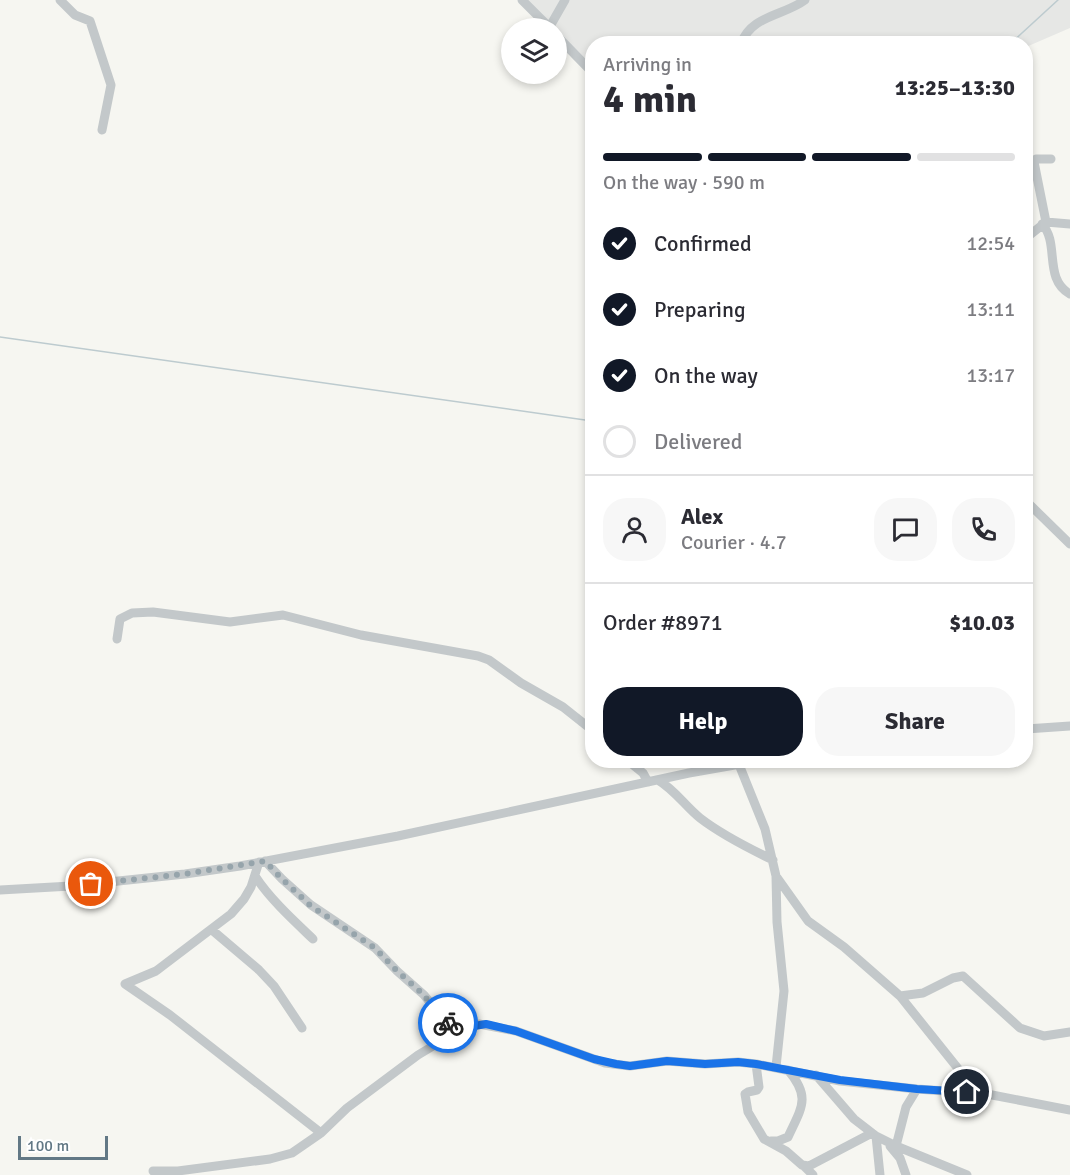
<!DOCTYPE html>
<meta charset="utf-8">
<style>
body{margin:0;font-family:Signika,sans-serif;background:#f7f7f7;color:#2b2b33;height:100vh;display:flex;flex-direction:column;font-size:22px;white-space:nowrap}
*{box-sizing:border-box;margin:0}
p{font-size:20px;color:#7c7c81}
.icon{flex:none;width:33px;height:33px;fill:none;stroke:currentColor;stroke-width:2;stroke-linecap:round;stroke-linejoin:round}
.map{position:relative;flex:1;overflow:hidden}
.side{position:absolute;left:585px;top:36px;width:448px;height:732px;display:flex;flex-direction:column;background:#fff;border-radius:24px;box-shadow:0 3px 9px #0003}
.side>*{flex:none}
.fabs{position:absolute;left:501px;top:18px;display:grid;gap:12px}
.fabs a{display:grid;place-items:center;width:66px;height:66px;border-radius:50%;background:#fff;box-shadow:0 3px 9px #0003;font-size:30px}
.scale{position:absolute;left:18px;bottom:15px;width:90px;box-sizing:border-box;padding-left:6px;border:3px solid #627885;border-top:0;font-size:16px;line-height:21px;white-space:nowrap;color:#627885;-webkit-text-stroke:4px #fff;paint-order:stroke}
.pin{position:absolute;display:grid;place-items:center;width:51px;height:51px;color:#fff;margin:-26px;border:3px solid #fff;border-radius:50%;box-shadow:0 2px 6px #0007}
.courier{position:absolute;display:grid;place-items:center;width:60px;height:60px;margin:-30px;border:4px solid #1a73e8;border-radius:50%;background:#fff;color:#222;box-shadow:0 2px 8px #0007}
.headline em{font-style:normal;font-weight:700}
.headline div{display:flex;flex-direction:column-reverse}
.headline{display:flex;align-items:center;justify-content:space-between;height:102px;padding:0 18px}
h1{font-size:39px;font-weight:700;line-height:45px}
.bar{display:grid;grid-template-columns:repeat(4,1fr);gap:9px 6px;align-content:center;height:72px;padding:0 18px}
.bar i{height:8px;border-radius:4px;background:#e1e1e2}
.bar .current{background:#111827}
.bar p{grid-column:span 4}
.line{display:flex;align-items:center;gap:15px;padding:0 18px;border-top:2px solid #e1e1e2}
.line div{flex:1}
.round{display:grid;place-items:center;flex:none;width:63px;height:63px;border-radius:24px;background:#f7f7f7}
ol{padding:0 18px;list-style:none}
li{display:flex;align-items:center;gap:18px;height:66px}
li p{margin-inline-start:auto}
li .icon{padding:6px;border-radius:50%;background:#111827;color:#fff;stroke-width:4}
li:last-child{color:#7c7c81}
li i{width:33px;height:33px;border:3px solid #e1e1e2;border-radius:50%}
.action{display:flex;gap:12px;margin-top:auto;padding:12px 18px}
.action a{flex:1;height:69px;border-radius:24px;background:#111827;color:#fff;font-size:24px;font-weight:700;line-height:69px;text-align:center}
.action a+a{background:#f7f7f7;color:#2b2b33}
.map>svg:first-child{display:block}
.built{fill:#e6e7e5}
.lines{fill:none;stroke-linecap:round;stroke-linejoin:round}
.stream{stroke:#bdcbcf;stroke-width:1.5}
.minor{stroke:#c3c8ca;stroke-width:9}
.done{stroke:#96a4ab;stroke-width:6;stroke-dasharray:0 10.8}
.route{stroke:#1a73e8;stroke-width:8}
</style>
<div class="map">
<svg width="1070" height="1175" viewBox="0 0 1070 1175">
<rect width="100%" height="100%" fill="#f6f6f1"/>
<path class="built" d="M 519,0 L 1070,0 L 1070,28 L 1026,47 L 1026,44 L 592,44 L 592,73 L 557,38 L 556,28 L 547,28 Z"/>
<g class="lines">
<path class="stream" d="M 1010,44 L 1058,0
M 0,337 L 592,421"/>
<path class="minor" d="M 60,0 L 75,15 L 90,21 L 111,85 L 102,130
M 522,0 L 550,28
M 549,28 L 565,0
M 556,35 L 592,72
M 741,44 C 751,15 784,16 805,0
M 1046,222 L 1034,162 L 1036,159 L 1051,159
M 1042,224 C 1060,243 1043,279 1070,294
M 1026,238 L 1046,222 L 1070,224
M 1026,501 L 1070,544
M 117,639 L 120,619 L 132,613 L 153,612 L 230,622 L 283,615 L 361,635 L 478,656 L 489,660 L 521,683 L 563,707 L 592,730
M 1026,729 L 1070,726
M 627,760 L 643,773 L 648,782
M 738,762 L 765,829 L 776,876 L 777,922 L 784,991 L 776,1067
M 658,780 C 675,790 685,806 700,818 C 722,835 748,848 773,860
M 265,861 L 282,879 L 311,905 L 375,948 L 397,971 L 424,995 L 446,1022 L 463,1028
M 259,862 L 251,887 L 244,899 L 231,914 L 156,971 L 125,984 L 170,1015 L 321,1133
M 255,876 C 270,899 293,920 313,939
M 776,876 L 808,921 L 844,947 L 900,996 L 960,1071 L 987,1094
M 0,890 L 71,886 L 185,874 L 240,866 L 398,836 L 689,773 L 763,760
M 212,930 L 259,970 L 274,986 L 302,1028
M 900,996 L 923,993 L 953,978 L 963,976 L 1020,1028 L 1044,1036 L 1070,1032
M 756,1064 L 759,1087 L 757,1090 L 748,1092 L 745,1094 L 748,1112 L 764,1139 L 786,1151 L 802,1165 L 809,1166 L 872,1133
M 816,1075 L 854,1119 L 876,1136 L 896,1146 L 967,1175
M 876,1136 L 880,1175
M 771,1141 L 778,1141 L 788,1137 C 802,1107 811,1097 788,1070
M 890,1146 L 900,1158 L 906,1175
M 896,1146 L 906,1107 L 917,1089
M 804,1166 L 813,1175
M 153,1171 L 178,1171 L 270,1159 L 292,1153 L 321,1133 L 347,1108 L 418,1055 L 463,1028 L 479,1024 L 516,1031 L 605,1063 L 630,1066 L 667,1061 L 705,1064 L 738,1062 L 756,1064 L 840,1081 L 917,1089 L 987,1094 L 1070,1110"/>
</g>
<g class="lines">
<path class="done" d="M 91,884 L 185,874 L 265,861 L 282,879 L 311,906 L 375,948 L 397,971 L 423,994 L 435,1010 L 448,1023"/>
<path class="route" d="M 448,1023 L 463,1028 L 486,1024 L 516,1031 L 594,1059 L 616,1064 L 630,1066 L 667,1061 L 705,1064 L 738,1062 L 756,1064 L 840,1080 L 917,1089 L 967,1092"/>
</g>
</svg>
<div class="fabs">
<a><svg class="icon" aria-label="layers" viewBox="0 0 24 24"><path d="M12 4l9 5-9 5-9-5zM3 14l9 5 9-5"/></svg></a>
</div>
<div class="scale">100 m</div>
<div class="pin" style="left:91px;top:884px;background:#ea580c"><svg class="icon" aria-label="bag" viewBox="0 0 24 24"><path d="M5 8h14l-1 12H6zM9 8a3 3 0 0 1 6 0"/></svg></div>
<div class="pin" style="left:967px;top:1092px;background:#1f2937"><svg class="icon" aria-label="home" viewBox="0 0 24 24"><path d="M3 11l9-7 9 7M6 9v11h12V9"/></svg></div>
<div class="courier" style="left:448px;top:1023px"><svg class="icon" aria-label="bike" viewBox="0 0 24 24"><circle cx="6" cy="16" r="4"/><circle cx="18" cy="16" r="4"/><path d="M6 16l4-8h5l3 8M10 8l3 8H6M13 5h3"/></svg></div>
<section class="side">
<div class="headline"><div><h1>4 min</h1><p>Arriving in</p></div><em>13:25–13:30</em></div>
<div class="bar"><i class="current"></i><i class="current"></i><i class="current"></i><i></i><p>On the way · 590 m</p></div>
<ol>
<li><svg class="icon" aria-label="check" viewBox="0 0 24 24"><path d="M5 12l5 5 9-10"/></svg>Confirmed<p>12:54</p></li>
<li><svg class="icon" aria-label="check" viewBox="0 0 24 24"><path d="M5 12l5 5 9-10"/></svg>Preparing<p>13:11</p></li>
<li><svg class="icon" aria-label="check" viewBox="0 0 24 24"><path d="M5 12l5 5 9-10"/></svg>On the way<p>13:17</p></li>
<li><i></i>Delivered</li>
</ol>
<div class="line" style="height:108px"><a class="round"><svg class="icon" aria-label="person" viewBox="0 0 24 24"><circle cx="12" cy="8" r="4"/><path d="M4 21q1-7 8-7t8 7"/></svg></a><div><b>Alex</b><p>Courier · 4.7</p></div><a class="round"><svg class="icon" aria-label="chat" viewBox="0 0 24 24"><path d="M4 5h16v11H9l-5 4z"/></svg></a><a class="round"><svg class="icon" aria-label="phone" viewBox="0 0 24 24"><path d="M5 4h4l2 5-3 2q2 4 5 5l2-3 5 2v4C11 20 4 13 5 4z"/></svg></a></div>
<div class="line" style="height:78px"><div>Order #8971</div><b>$10.03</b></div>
<div class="action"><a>Help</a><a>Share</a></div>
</section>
</div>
